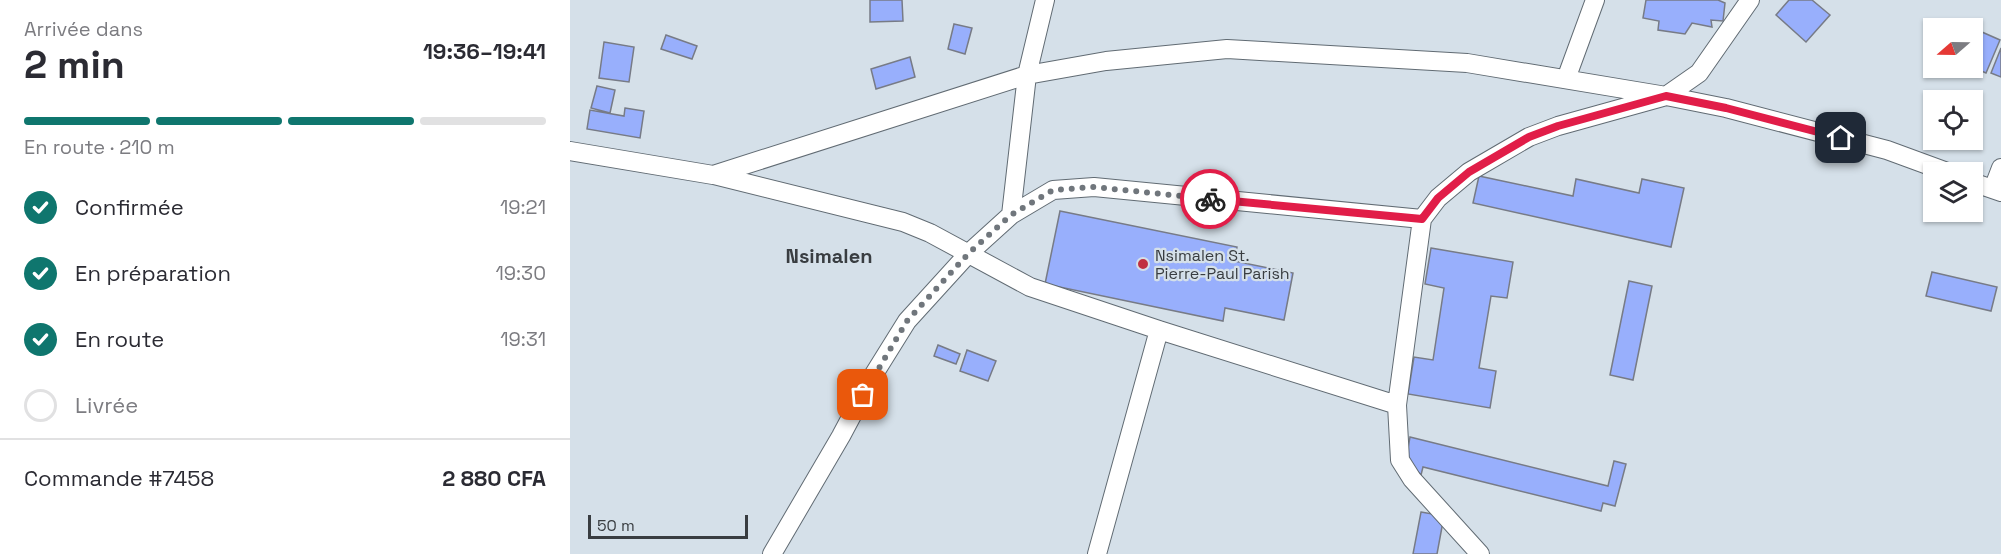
<!DOCTYPE html>
<html lang="fr">
<meta charset="utf-8">
<style>
body{margin:0;font-family:"Space Grotesk",sans-serif;background:#f7f7f7;color:#2b2b33;height:100vh;display:flex;flex-direction:column;font-size:22px;white-space:nowrap}
*{box-sizing:border-box;margin:0}
p{font-size:20px;color:#7c7c81}
.icon{flex:none;width:33px;height:33px;fill:none;stroke:currentColor;stroke-width:2;stroke-linecap:round;stroke-linejoin:round}
.map{position:relative;flex:1;overflow:hidden}
.side{display:flex;flex-direction:column;background:#fff;width:570px}
.side>*{flex:none}
.needle{width:39px;rotate:250deg}
.buttons{position:absolute;left:1353px;top:18px;display:grid;gap:12px}
.buttons a{display:grid;place-items:center;width:60px;height:60px;border-radius:0px;background:#fff;box-shadow:0 2px 4px #0004;font-size:30px}
.scale{position:absolute;left:18px;bottom:15px;width:160px;box-sizing:border-box;padding-left:6px;border:3px solid #393d41;border-top:0;font-size:16px;line-height:21px;white-space:nowrap;color:#393d41;-webkit-text-stroke:4px #d5e0e9;paint-order:stroke}
.pin{position:absolute;display:grid;place-items:center;width:51px;height:51px;color:#fff;margin:-26px;border-radius:12px;box-shadow:0 3px 9px #0006}
.courier{position:absolute;display:grid;place-items:center;width:60px;height:60px;margin:-30px;border:4px solid #e11d48;border-radius:50%;background:#fff;color:#222;box-shadow:0 2px 8px #0007}
.overview em{font-style:normal;font-weight:700}
.overview div{display:flex;flex-direction:column-reverse}
.overview{display:flex;align-items:center;justify-content:space-between;height:102px;padding:0 24px}
h1{font-size:39px;font-weight:700;line-height:45px}
.bar{display:grid;grid-template-columns:repeat(4,1fr);gap:9px 6px;align-content:center;height:72px;padding:0 24px}
.bar i{height:8px;border-radius:4px;background:#e1e1e2}
.bar .current{background:#0f766e}
.bar p{grid-column:span 4}
.line{display:flex;align-items:center;gap:15px;padding:0 24px;border-top:2px solid #e1e1e2}
.line div{flex:1}
ol{padding:0 24px;list-style:none}
li{display:flex;align-items:center;gap:18px;height:66px}
li p{margin-inline-start:auto}
li .icon{padding:6px;border-radius:50%;background:#0f766e;color:#fff;stroke-width:4}
li:last-child{color:#7c7c81}
li i{width:33px;height:33px;border:3px solid #e1e1e2;border-radius:50%}
main{display:flex;flex:1;min-height:0}
.map>svg:first-child{display:block}
.building{fill:#98affc;stroke:#777b86;stroke-width:1.5}
.lines{fill:none;stroke-linecap:round;stroke-linejoin:round}
.street-casing{stroke:#616b73;stroke-width:20}
.street{stroke:#fff;stroke-width:18}
.done{stroke:#70767c;stroke-width:6;stroke-dasharray:0 10.8}
.route{stroke:#e11d48;stroke-width:8}
.poi-dot{fill:#c13140;stroke:#d5e0e9;stroke-width:2}
.labels{text-anchor:middle;dominant-baseline:central;stroke-width:4.5;stroke-linejoin:round;paint-order:stroke}
.poi-label{font-size:16px;fill:#393d41;stroke:#d5e0e9;text-anchor:start}
.quarter-label{font-size:20px;font-weight:bold;fill:#393d41;stroke:#d5e0e9}
</style>
<main>
<section class="side">
<div class="overview"><div><h1>2 min</h1><p>Arrivée dans</p></div><em>19:36–19:41</em></div>
<div class="bar"><i class="current"></i><i class="current"></i><i class="current"></i><i></i><p>En route · 210 m</p></div>
<ol>
<li><svg class="icon" aria-label="check" viewBox="0 0 24 24"><path d="M5 12l5 5 9-10"/></svg>Confirmée<p>19:21</p></li>
<li><svg class="icon" aria-label="check" viewBox="0 0 24 24"><path d="M5 12l5 5 9-10"/></svg>En préparation<p>19:30</p></li>
<li><svg class="icon" aria-label="check" viewBox="0 0 24 24"><path d="M5 12l5 5 9-10"/></svg>En route<p>19:31</p></li>
<li><i></i>Livrée</li>
</ol>
<div class="line" style="height:78px"><div>Commande #7458</div><b>2 880 CFA</b></div>
</section>
<div class="map">
<svg width="1431" height="554" viewBox="0 0 1431 554">
<rect width="100%" height="100%" fill="#d5e0e9"/>
<path class="building" d="M 300,0 L 332,0 L 333,21 L 300,22 Z
M 1076,0 L 1148,0 L 1155,3 L 1153,21 L 1141,20 L 1142,27 L 1122,23 L 1115,34 L 1088,30 L 1089,21 L 1073,18 Z
M 1219,0 L 1242,0 L 1260,15 L 1236,42 L 1206,15 Z
M 1387,21 L 1430,40 L 1416,73 L 1402,67 L 1402,28 L 1384,28 Z
M 384,24 L 402,28 L 395,54 L 378,49 Z
M 96,35 L 127,46 L 122,59 L 91,49 Z
M 34,42 L 64,47 L 59,82 L 29,78 Z
M 1431,48 L 1431,77 L 1421,73 Z
M 340,57 L 345,77 L 306,89 L 301,69 Z
M 27,86 L 45,90 L 40,113 L 21,108 Z
M 55,108 L 74,111 L 70,138 L 17,129 L 20,110 L 54,116 Z
M 909,176 L 1003,196 L 1006,179 L 1069,193 L 1072,179 L 1114,188 L 1101,247 L 903,203 Z
M 490,211 L 667,247 L 664,261 L 723,273 L 714,320 L 655,308 L 653,321 L 475,284 Z
M 861,248 L 943,262 L 937,298 L 921,296 L 909,368 L 926,371 L 920,408 L 838,394 L 844,357 L 863,360 L 874,288 L 855,284 Z
M 1362,272 L 1427,287 L 1421,311 L 1356,296 Z
M 1059,281 L 1082,286 L 1063,380 L 1040,375 Z
M 368,345 L 390,354 L 386,364 L 364,356 Z
M 397,350 L 426,361 L 418,381 L 390,371 Z
M 840,437 L 1038,486 L 1044,461 L 1056,464 L 1045,506 L 1033,503 L 1031,511 L 853,467 L 851,475 L 836,459 Z
M 851,512 L 874,516 L 867,554 L 843,554 Z"/>
<g class="lines">
<defs>
<path id="street" d="M 996,79 L 1025,0
M 0,151 L 143,175 L 457,75 L 536,61 L 657,49 L 897,63 L 1096,96 L 1156,108 L 1317,150 L 1377,172
M 144,175 L 333,222 L 360,233 L 460,287 L 589,330 L 827,405
M 1402,182 L 1431,192
M 1423,189 L 1431,168
M 441,215 L 457,75 L 475,0
M 202,554 L 271,436 L 304,374 L 337,321 L 398,254 L 441,215 L 483,190 L 524,187 L 852,219
M 527,554 L 589,330
M 910,554 L 842,479 L 830,460 L 827,405 L 852,219 L 868,198 L 899,172 L 959,137 L 988,126 L 1096,96 L 1129,73 L 1180,0"/>
</defs>
<use href="#street" class="street-casing"/>
<use href="#street" class="street"/>
</g>
<g class="lines">
<path class="done" d="M 293,395 L 337,321 L 398,254 L 441,215 L 483,190 L 524,187 L 640,199"/>
<path class="route" d="M 640,199 L 852,219 L 868,198 L 899,172 L 959,137 L 988,126 L 1096,96 L 1156,108 L 1271,138"/>
</g>
<circle class="poi-dot" cx="573" cy="264" r="6"/>
<g class="labels">
<g class="poi-label">
<text x="585" y="255">Nsimalen St.<tspan x="585" dy="18">Pierre-Paul Parish</tspan></text>
</g>
<g class="quarter-label">
<text x="259" y="256">Nsimalen</text>
</g>
</g>
</svg>
<div class="buttons">
<a><svg class="needle" viewBox="-14 -14 28 28"><path d="M0-13l5 13h-10z" fill="#e53935"/><path d="M0 13l5-13h-10z" fill="#7c7c81"/></svg></a>
<a><svg class="icon" aria-label="locate" viewBox="0 0 24 24"><circle cx="12" cy="12" r="6"/><path d="M12 2v4M12 18v4M2 12h4M18 12h4"/></svg></a>
<a><svg class="icon" aria-label="layers" viewBox="0 0 24 24"><path d="M12 4l9 5-9 5-9-5zM3 14l9 5 9-5"/></svg></a>
</div>
<div class="scale">50 m</div>
<div class="pin" style="left:293px;top:395px;background:#ea580c"><svg class="icon" aria-label="bag" viewBox="0 0 24 24"><path d="M5 8h14l-1 12H6zM9 8a3 3 0 0 1 6 0"/></svg></div>
<div class="pin" style="left:1271px;top:138px;background:#1f2937"><svg class="icon" aria-label="home" viewBox="0 0 24 24"><path d="M3 11l9-7 9 7M6 9v11h12V9"/></svg></div>
<div class="courier" style="left:640px;top:199px"><svg class="icon" aria-label="bike" viewBox="0 0 24 24"><circle cx="6" cy="16" r="4"/><circle cx="18" cy="16" r="4"/><path d="M6 16l4-8h5l3 8M10 8l3 8H6M13 5h3"/></svg></div>
</div>
</main>
